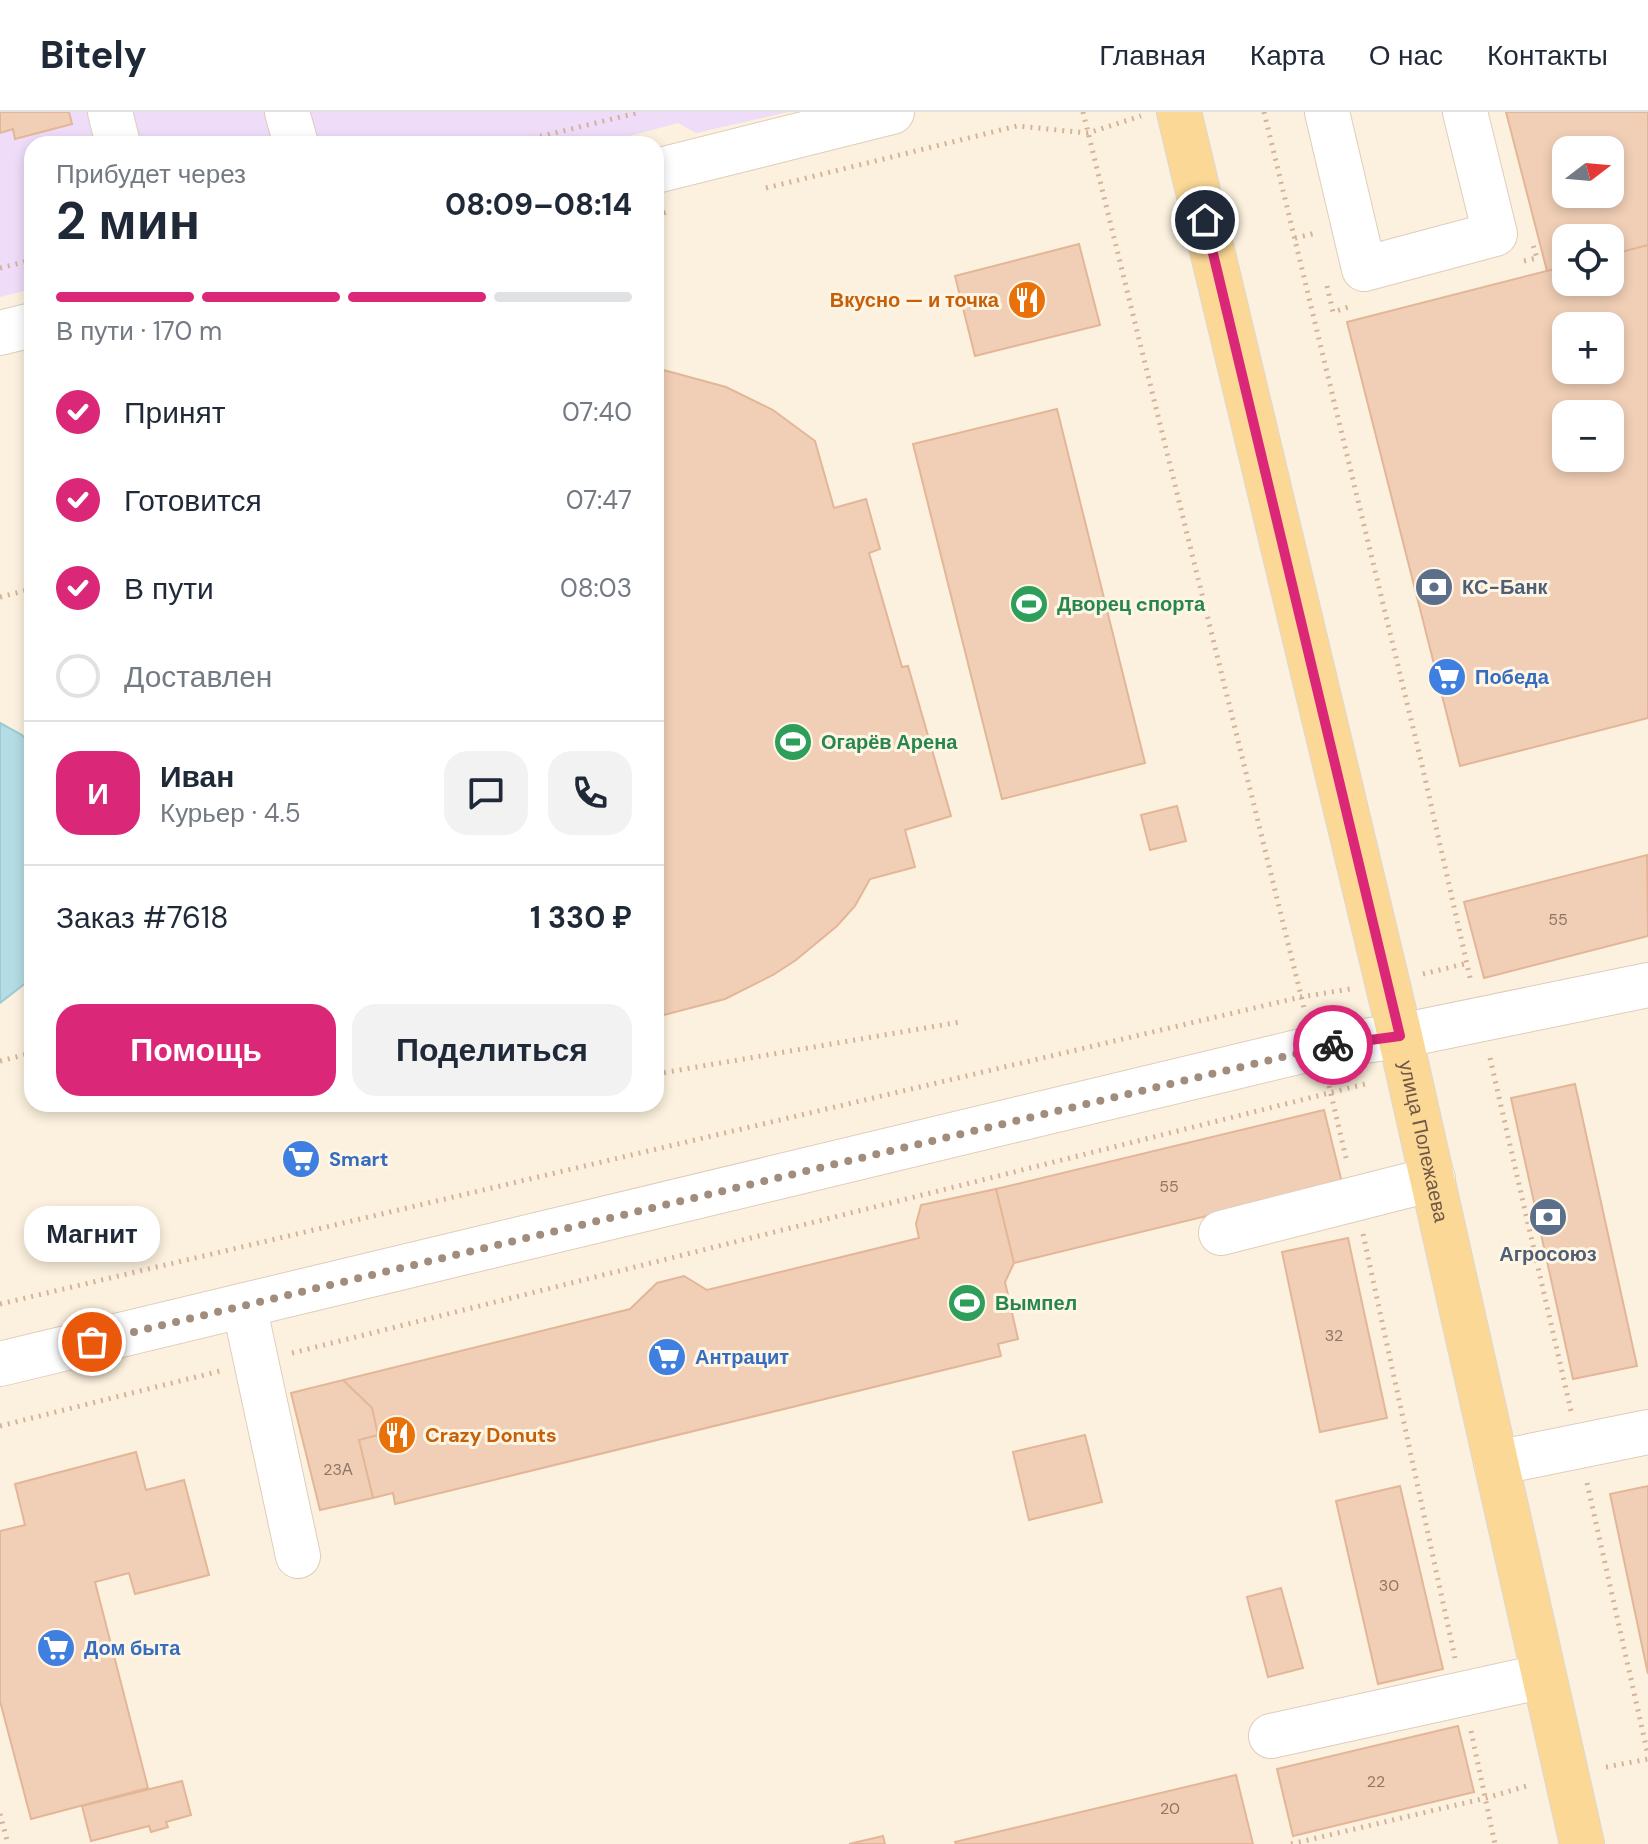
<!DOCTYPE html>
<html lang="ru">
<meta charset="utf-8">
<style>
body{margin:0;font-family:"DM Sans",sans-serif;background:#f2f2f3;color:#1f2937;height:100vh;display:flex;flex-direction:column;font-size:30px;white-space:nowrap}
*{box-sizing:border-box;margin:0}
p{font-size:26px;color:#747a83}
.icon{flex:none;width:44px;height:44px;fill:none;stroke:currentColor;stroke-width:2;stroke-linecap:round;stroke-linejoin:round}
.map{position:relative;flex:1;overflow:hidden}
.drawer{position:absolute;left:24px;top:24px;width:640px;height:976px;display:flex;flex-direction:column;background:#fff;border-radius:24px;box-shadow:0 4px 12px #0003}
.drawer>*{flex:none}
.needle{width:52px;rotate:74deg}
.buttons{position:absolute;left:1552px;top:24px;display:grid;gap:16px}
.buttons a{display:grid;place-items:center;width:72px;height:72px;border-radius:16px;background:#fff;box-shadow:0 4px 12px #0003;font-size:40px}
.pin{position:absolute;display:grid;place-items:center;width:68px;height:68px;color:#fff;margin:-34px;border:4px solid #fff;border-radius:50%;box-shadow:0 2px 8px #0007}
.courier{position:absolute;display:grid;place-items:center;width:80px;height:80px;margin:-40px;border:6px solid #db2777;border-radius:50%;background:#fff;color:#222;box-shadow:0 2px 10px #0007}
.bubble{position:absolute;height:56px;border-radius:24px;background:#fff;box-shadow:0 4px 12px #0003;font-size:26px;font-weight:700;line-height:56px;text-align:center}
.overview em{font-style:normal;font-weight:700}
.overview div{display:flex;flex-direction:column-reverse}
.overview{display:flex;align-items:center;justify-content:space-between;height:136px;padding:0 32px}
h1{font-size:52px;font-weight:700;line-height:60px}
.bar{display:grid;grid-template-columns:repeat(4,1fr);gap:12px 8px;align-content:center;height:96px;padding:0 32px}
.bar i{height:10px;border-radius:6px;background:#e0e1e3}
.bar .selected{background:#db2777}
.bar p{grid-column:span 4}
.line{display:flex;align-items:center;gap:20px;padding:0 32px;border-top:2px solid #e0e1e3}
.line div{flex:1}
.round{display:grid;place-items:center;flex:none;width:84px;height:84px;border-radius:24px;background:#f2f2f3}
ol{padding:0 32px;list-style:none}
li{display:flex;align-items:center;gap:24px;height:88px}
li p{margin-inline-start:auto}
li .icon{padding:8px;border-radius:50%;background:#db2777;color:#fff;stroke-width:4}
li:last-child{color:#747a83}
li i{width:44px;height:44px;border:4px solid #e0e1e3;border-radius:50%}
.cta{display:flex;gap:16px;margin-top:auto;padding:16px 32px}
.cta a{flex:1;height:92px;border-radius:24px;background:#db2777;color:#fff;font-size:32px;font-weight:700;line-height:92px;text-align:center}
.cta a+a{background:#f2f2f3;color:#1f2937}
header{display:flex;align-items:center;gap:48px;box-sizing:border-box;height:112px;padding:0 40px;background:#fff;border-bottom:2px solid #e0e1e3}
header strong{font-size:38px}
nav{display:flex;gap:44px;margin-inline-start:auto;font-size:28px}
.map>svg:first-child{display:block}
.education{fill:#eedcf8}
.water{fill:#b4dce4;stroke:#9accd6;stroke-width:2}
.building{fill:#f1cfb6;stroke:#e3b697;stroke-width:2;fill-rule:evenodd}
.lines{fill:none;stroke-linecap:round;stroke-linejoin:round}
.minor-casing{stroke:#dfcdbb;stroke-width:46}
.major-casing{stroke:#ddd7d3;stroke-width:46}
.path{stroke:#d5b29a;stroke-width:5;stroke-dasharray:2 6;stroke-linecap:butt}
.minor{stroke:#fff;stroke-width:44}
.major{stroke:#fbd896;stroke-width:44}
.done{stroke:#a28d7c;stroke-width:8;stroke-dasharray:0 14.4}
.route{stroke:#db2777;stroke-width:10}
.labels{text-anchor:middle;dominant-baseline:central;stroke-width:6;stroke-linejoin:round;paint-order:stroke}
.number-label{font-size:16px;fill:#917563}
.food-label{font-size:20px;font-weight:bold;fill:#c56008;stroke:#fff5e4;text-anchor:end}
.service-label{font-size:20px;font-weight:bold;fill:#4e5e75;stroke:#fff5e4;text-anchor:start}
.leisure-label{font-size:20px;font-weight:bold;fill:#27864d;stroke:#fff5e4;text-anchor:start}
.shop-label{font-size:20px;font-weight:bold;fill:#366cbe;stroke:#fff5e4;text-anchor:start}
.street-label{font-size:20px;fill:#715747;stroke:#fff5e4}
</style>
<header>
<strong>Bitely</strong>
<nav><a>Главная</a><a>Карта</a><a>О нас</a><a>Контакты</a></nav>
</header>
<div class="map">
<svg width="1648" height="1732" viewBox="0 0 1648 1732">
<rect width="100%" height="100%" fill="#fcf1de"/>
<path class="education" d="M 0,0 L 788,0 L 696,21 L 678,11 L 600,32 L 32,32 L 32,177 L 0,185 Z"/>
<path class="water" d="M 0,611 L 22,623 L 32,634 L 32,866 L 0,891 Z"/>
<path class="building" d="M 0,0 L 69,0 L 72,12 L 15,27 L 13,17 L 0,21 Z
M 1506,0 L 1648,0 L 1648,133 L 1610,143 L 1610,126 L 1566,126 L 1566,154 L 1547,159 ZM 1566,38 L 1610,38 L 1610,82 L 1566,82 Z
M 1079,132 L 1100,213 L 975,244 L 955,164 Z
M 1648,133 L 1648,606 L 1460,654 L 1347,210 L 1566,154 L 1566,170 L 1610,170 L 1610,143 ZM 1566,214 L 1610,214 L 1610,258 L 1566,258 ZM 1566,302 L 1610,302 L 1610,346 L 1566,346 Z
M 656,256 L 726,275 L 773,298 L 815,329 L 834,396 L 866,387 L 880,437 L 869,441 L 902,555 L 908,554 L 951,704 L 905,718 L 915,755 L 870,767 L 855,794 L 837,814 L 796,848 L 773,863 L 725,887 L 656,905 Z
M 1057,297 L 1145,651 L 1002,687 L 913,332 Z
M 1177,694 L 1186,729 L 1150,738 L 1141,703 Z
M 1647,743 L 1648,824 L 1484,866 L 1464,790 Z
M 1575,972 L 1637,1254 L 1573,1267 L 1511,986 Z
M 1324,998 L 1342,1071 L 1014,1151 L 996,1077 Z
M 996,1077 L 1014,1151 L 1005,1170 L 1018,1227 L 998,1232 L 1001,1244 L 395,1392 L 393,1381 L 373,1386 L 359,1328 L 378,1323 L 372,1296 L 343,1268 L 630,1197 L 657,1171 L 684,1164 L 707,1178 L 919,1126 L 916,1112 L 921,1093 Z
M 1348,1126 L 1387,1306 L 1320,1320 L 1282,1140 Z
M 343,1268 L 372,1296 L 378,1323 L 359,1328 L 373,1386 L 320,1398 L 291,1281 Z
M 1085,1323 L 1102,1390 L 1029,1408 L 1013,1340 Z
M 136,1340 L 146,1378 L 184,1368 L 209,1463 L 135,1482 L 129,1461 L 95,1470 L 148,1676 L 31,1707 L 0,1589 L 0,1419 L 25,1413 L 15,1372 Z
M 1400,1374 L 1443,1557 L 1378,1572 L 1336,1389 Z
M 1648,1374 L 1648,1562 L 1610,1382 Z
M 1281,1476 L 1303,1556 L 1268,1565 L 1247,1485 Z
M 1458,1614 L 1474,1680 L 1293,1724 L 1277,1657 Z
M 1236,1663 L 1253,1732 L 956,1732 L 955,1730 Z
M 182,1669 L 191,1703 L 166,1710 L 168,1715 L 151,1720 L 149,1714 L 91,1729 L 82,1694 Z
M 883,1724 L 885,1732 L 849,1732 Z"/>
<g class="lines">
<defs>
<path id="minor" d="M 110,0 L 118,32
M 287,0 L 296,32
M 1327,0 L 1364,157 L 1495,122 L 1465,0
M 656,59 L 892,0
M 0,221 L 32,213
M 1221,1121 L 1433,1067
M 244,1193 L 298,1444
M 0,1252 L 1314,936 L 1400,924 L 1648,873
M 1496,1351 L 1648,1320
M 1271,1624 L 1544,1564"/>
<g id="major">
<path id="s1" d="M 1179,0 L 1400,924 L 1582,1732"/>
</g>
</defs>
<use href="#minor" class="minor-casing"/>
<use href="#major" class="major-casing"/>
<path class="path" d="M 1083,0 L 1305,900
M 1264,0 L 1422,653 L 1471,870
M 509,32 L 641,0
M 766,76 L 1017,14 L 1088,21 L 1141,4
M 656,103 L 667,100
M 1295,126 L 1316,121
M 1524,149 L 1537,146 L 1533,133
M 0,156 L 32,148
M 1327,174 L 1333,200 L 1352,194
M 0,485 L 32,477
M 1423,862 L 1468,851
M 1490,946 L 1571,1299
M 0,949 L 32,941
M 656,962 L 960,910
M 1329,974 L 1347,1050
M 1363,1122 L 1455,1546
M 0,1192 L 1301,885 L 1350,877
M 292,1241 L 1369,971
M 0,1314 L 220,1259
M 1587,1371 L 1648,1643
M 1471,1619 L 1495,1732
M 1606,1655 L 1648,1647
M 0,1702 L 8,1732
M 1291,1732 L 1486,1686 L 1530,1673"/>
<use href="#minor" class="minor"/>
<use href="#major" class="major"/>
</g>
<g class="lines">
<path class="done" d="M 92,1230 L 1333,933"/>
<path class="route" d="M 1205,108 L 1400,924 L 1333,933"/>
</g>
<defs>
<symbol id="restaurant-disc" viewBox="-11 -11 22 22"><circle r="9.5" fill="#e8710a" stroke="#fff5e4"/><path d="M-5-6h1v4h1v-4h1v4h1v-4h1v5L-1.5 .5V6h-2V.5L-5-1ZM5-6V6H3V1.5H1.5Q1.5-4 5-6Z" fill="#fff"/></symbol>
<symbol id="bank-disc" viewBox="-11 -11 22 22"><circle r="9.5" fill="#5c6f8a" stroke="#fff5e4"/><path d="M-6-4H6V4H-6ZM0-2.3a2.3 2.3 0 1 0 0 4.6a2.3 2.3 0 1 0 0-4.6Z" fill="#fff"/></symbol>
<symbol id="stadium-disc" viewBox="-11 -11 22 22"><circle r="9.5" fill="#2e9e5b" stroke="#fff5e4"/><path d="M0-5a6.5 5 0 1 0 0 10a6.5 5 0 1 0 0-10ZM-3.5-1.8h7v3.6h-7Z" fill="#fff"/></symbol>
<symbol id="supermarket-disc" viewBox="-11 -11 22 22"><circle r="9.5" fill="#3f7fe0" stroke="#fff5e4"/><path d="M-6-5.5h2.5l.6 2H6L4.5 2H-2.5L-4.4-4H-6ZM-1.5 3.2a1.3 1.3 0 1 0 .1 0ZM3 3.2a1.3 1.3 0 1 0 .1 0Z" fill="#fff"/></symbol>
</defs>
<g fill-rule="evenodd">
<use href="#restaurant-disc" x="1005" y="166" width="44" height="44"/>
<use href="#bank-disc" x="1412" y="453" width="44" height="44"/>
<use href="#stadium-disc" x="1007" y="470" width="44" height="44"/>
<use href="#supermarket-disc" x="1425" y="543" width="44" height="44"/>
<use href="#stadium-disc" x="771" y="608" width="44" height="44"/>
<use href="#supermarket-disc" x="279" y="1025" width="44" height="44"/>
<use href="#bank-disc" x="1526" y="1083" width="44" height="44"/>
<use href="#stadium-disc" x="945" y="1169" width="44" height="44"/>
<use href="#supermarket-disc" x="645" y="1223" width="44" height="44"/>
<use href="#restaurant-disc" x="375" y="1301" width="44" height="44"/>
<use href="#supermarket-disc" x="34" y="1514" width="44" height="44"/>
</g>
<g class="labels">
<g class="number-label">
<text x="1558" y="807">55</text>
<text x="1169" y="1074">55</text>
<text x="1334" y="1223">32</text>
<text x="338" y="1357">23А</text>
<text x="1389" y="1473">30</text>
<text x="1376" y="1669">22</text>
<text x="1170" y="1696">20</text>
</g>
<g class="food-label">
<text x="999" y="188">Вкусно — и точка</text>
<text x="425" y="1323" text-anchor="start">Crazy Donuts</text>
</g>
<g class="service-label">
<text x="1462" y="475">КС-Банк</text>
<text x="1548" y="1142" text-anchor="middle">Агросоюз</text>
</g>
<g class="leisure-label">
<text x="1057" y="492">Дворец cпорта</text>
<text x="821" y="630">Огарёв Арена</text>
<text x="995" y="1191">Вымпел</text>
</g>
<g class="shop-label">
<text x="1475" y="565">Победа</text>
<text x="329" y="1047">Smart</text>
<text x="695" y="1245">Антрацит</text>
<text x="84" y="1536">Дом быта</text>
</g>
<g class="street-label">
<text stroke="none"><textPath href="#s1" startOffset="1058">улица Полежаева</textPath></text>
</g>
</g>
</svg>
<div class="buttons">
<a><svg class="needle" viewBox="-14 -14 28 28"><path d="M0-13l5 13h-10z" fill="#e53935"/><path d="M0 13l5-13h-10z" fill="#747a83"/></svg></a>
<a><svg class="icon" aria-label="locate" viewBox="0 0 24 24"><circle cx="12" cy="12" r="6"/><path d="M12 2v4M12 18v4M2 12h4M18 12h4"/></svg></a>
<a>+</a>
<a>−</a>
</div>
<div class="pin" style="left:92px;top:1230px;background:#ea580c"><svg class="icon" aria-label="bag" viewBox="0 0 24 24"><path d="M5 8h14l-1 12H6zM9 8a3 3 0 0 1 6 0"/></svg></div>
<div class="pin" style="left:1205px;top:108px;background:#1f2937"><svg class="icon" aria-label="home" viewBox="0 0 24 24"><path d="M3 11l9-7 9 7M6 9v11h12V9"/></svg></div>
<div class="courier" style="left:1333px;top:933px"><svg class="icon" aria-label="bike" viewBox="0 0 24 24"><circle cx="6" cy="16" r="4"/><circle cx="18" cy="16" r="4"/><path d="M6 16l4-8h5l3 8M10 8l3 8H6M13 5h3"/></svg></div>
<div class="bubble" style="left:24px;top:1094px;width:136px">Магнит</div>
<section class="drawer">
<div class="overview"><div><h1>2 мин</h1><p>Прибудет через</p></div><em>08:09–08:14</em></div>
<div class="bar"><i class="selected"></i><i class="selected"></i><i class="selected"></i><i></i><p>В пути · 170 m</p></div>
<ol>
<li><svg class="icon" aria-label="check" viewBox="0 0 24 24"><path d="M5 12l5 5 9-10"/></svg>Принят<p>07:40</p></li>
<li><svg class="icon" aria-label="check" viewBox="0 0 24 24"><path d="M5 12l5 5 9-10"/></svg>Готовится<p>07:47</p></li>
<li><svg class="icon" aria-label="check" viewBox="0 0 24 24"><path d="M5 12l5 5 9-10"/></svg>В пути<p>08:03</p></li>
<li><i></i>Доставлен</li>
</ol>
<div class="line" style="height:144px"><b class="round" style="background:#db2777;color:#fff">И</b><div><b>Иван</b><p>Курьер · 4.5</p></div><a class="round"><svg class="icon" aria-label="chat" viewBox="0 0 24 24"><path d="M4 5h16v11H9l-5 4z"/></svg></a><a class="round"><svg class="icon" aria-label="phone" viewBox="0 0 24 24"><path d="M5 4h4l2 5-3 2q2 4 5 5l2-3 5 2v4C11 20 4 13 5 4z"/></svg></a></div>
<div class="line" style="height:104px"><div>Заказ #7618</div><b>1 330 ₽</b></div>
<div class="cta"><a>Помощь</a><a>Поделиться</a></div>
</section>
</div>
